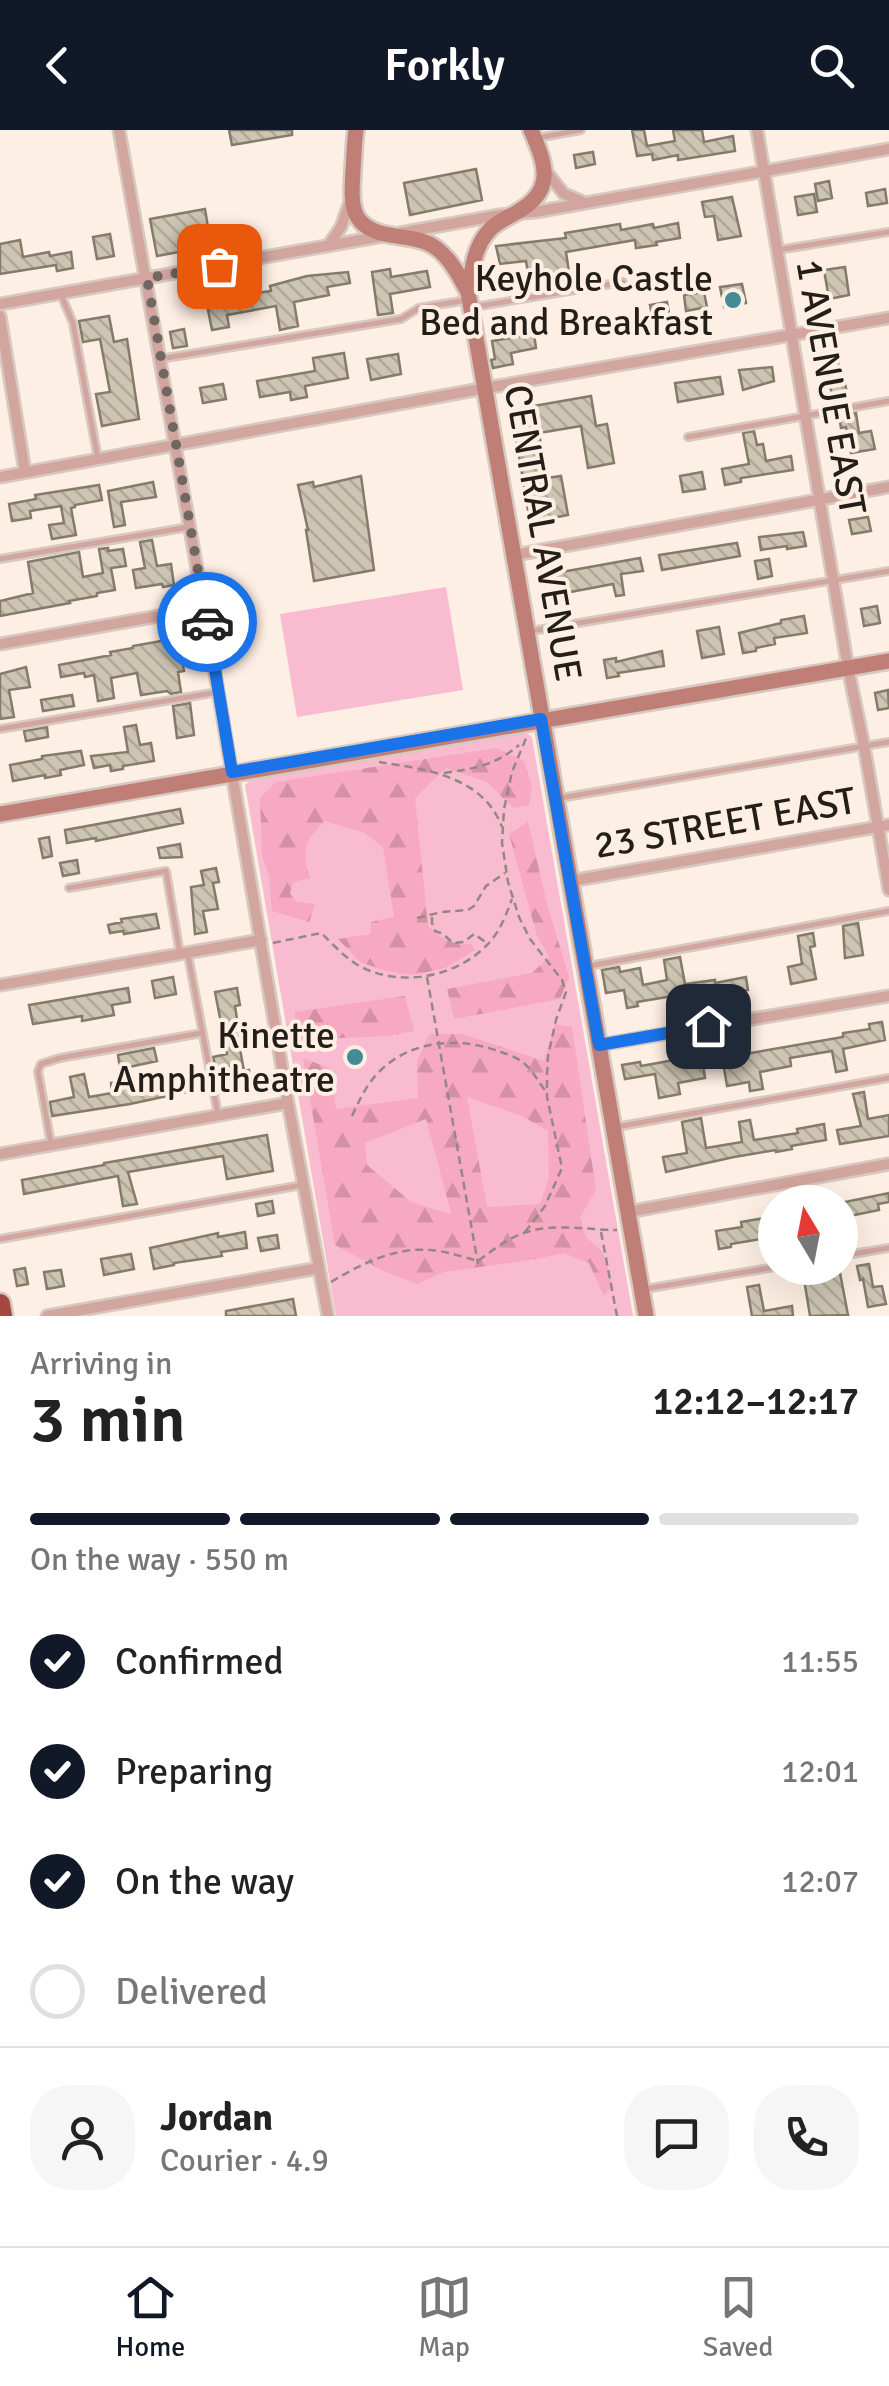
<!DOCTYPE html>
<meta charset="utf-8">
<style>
body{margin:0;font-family:Signika,sans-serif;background:#f6f6f6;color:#222;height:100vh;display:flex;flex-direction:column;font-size:38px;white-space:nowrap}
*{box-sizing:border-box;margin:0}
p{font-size:32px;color:#767676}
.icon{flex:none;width:55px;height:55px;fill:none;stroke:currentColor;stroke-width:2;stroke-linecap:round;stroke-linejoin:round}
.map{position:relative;height:1186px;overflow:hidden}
.panel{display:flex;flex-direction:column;background:#fff;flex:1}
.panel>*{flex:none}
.needle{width:65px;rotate:350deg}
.controls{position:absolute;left:758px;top:1055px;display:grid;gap:20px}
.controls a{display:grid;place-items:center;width:100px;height:100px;border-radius:50%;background:#fff;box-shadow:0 10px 40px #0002;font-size:50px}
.pin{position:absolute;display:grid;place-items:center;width:85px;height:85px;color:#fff;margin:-42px;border-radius:20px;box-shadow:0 5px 15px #0006}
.courier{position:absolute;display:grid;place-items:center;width:100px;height:100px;margin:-50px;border:8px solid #1a73e8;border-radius:50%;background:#fff;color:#222;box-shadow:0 2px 12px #0007}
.overview em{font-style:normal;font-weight:600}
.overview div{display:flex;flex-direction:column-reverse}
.overview{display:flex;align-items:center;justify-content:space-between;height:170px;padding:0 30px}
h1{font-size:65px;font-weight:600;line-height:75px}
.bar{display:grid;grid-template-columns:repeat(4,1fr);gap:15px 10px;align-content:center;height:120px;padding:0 30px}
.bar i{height:12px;border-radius:8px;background:#e0e0e0}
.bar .on{background:#111827}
.bar p{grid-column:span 4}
.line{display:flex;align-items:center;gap:25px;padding:0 30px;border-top:2px solid #e0e0e0}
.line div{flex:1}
.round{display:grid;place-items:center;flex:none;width:105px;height:105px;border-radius:40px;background:#f6f6f6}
ol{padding:0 30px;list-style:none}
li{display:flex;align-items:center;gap:30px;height:110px}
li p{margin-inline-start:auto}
li .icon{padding:10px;border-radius:50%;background:#111827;color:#fff;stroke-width:4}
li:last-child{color:#767676}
li i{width:55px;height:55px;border:5px solid #e0e0e0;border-radius:50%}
header{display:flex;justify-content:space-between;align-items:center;height:130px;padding:0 30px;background:#111827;color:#fff;font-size:45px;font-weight:600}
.dock{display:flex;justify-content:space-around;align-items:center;height:140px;border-top:2px solid #e0e0e0;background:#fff;font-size:28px;color:#767676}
.dock a{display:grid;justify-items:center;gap:5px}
.dock .on{color:#111827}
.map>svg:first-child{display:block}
.green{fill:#f9bbcf}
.forest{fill:url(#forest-firs);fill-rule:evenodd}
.building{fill:url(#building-back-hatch);stroke:#847c6a;stroke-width:2.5}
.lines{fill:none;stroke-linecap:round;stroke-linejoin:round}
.lane-casing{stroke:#d7c9bf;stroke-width:10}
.street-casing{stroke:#d7c9bf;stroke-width:15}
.secondary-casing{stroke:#d7c9bf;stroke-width:20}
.highway-casing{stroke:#d7c9bf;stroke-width:25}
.path{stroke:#948981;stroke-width:2.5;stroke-dasharray:8 5;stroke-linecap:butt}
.lane{stroke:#d3a59f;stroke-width:5}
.street{stroke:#d3a59f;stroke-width:10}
.secondary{stroke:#c07f76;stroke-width:15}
.highway{stroke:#a44940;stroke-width:20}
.done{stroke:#706760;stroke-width:10;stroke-dasharray:0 18}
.route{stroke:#1a73e8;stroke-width:12}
.poi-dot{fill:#448b95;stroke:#feefe4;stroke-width:4}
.labels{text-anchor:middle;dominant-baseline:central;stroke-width:8;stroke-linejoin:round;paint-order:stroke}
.poi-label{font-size:38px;fill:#241e19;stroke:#feefe4;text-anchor:end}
.street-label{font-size:38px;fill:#241e19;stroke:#feefe4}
</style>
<header><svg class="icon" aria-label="back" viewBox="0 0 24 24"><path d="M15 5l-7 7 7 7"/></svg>Forkly<svg class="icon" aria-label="search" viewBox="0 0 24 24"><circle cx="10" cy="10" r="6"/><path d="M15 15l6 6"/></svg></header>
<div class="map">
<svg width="889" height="1186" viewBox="0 0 889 1186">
<defs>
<pattern id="forest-firs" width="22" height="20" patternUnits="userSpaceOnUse" patternTransform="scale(2.5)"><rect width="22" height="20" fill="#f7a8c3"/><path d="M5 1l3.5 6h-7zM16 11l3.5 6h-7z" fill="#d490a7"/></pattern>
<pattern id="building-back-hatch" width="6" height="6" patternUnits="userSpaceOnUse" patternTransform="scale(2.5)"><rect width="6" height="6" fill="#cdc5b2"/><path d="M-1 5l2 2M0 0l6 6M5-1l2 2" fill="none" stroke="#b0a998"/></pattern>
</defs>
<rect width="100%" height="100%" fill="#feefe4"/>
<path class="green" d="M 446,457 L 463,560 L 297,587 L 280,484 Z
M 523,602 L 530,605 L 532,608 L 633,1186 L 336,1186 L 245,655 L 250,651 Z"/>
<path class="forest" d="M 496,618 L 524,631 L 532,656 L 529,675 L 513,678 L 487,652 L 446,638 L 415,668 L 428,796 C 442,809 451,815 471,814 L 475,820 L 445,838 L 414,845 L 386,841 L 360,832 L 338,809 L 371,804 L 371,792 L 394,787 L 383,717 L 363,702 L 325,691 C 305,709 301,722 310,748 L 293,752 L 290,764 L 297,772 L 315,774 L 309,792 L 272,781 L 269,745 L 262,725 L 260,668 L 276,652 Z
M 528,692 L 547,774 L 569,847 L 560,869 L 454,889 L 447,859 L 532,843 L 549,827 L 537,806 L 509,704 Z
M 405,866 L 414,901 L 388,906 L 296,910 L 295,882 Z
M 555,894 L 572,897 L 596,1060 L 580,1087 L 586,1107 L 602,1121 L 613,1155 L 604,1166 L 589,1133 L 564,1123 L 536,1129 L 444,1142 L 417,1154 L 384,1141 L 335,1115 L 303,928 L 329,938 L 336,979 L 418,968 L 417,932 L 429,904 L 462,904 L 544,931 ZM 467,967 L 522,986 L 548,1001 L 549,1048 L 540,1074 L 487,1077 ZM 426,989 L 451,1083 L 450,1084 L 411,1072 L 367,1035 L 365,1013 Z"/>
<path class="building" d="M 229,0 L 292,0 L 292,5 L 232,15 Z
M 632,0 L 644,0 L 647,16 L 675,11 L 673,0 L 702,0 L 704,12 L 733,6 L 735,21 L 678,30 L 678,25 L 653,30 L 652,24 L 637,26 Z
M 593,22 L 595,34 L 576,38 L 574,25 Z
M 476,39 L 482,70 L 410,85 L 404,53 Z
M 829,51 L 832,68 L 818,71 L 815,54 Z
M 885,59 L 887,73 L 868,76 L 866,63 Z
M 814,64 L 817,82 L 798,85 L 795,67 Z
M 732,67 L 741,106 L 718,110 L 714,86 L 705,87 L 702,72 Z
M 205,79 L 211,116 L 157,126 L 150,89 Z
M 678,93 L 680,108 L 656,112 L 657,115 L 636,118 L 635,110 L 566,122 L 570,149 L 530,155 L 526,131 L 500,134 L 496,116 L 566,108 L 565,103 L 620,94 L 621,100 L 653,94 L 654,98 Z
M 110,104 L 114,126 L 97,129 L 93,107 Z
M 20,110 L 23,127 L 49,122 L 50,126 L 71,122 L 73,138 L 57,141 L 56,135 L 0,144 L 0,114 Z
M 845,137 L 849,165 L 829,169 L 824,140 Z
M 390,139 L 391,147 L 427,141 L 430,157 L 390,164 L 393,183 L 378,185 L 372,142 Z
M 348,142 L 350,153 L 327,157 L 329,165 L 294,172 L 298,196 L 280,200 L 276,176 L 227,185 L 229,197 L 212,200 L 206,170 L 271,161 L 270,156 L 307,146 Z
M 742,154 L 746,173 L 724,177 L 720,157 Z
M 704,162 L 707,177 L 686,181 L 684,165 Z
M 667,172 L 670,189 L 653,192 L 650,175 Z
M 109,186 L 114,212 L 127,209 L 139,289 L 102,296 L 96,264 L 110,262 L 100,209 L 83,212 L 79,191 Z
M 184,199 L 187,216 L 173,218 L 170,202 Z
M 534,204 L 536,218 L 511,223 L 513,234 L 493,238 L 491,230 L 495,229 L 492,211 Z
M 836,221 L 841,249 L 844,249 L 847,263 L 832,266 L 827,238 L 824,239 L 821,224 Z
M 344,223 L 348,248 L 305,256 L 307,267 L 291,270 L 290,262 L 260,267 L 257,251 L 315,241 L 313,228 Z
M 398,224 L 401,244 L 371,250 L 367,229 Z
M 772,237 L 774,251 L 743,260 L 739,240 Z
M 720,247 L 723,264 L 678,272 L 675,253 Z
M 223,254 L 226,269 L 203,273 L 200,258 Z
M 591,266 L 596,296 L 607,294 L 614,333 L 588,338 L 581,296 L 539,303 L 547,348 L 561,346 L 568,385 L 530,392 L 516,308 L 527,306 L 522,278 Z
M 856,283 L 859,303 L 871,301 L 875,319 L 851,323 L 846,297 L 841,298 L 839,286 Z
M 754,301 L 757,315 L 763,314 L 766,331 L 791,326 L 793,340 L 741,348 L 741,352 L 725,355 L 722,339 L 749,334 L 743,303 Z
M 702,342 L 705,359 L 683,362 L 680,346 Z
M 361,346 L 374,440 L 314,451 L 306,400 L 308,400 L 298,355 L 313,352 L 314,357 Z
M 153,352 L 156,367 L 121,372 L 125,395 L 114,397 L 108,361 Z
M 99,355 L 102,370 L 75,375 L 75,377 L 71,378 L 76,405 L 52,409 L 49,395 L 64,393 L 61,376 L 30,381 L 31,388 L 12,391 L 9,374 L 36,369 L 35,365 Z
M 868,387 L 871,401 L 852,404 L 849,390 Z
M 803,402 L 806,416 L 787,419 L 787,416 L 761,420 L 759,407 Z
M 152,410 L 157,436 L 171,434 L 174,455 L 163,457 L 162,454 L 136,458 L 133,440 L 145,438 L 140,412 Z
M 737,413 L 740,426 L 662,440 L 659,425 Z
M 108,418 L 108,421 L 123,419 L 126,436 L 111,438 L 115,460 L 97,463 L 97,466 L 69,471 L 70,473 L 0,486 L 0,471 L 33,463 L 28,432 L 79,422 L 83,447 L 103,443 L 99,419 Z
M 640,428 L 643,441 L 621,444 L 624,465 L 616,466 L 613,454 L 560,464 L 556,443 Z
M 769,429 L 772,446 L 758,449 L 755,431 Z
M 877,476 L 880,493 L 864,496 L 861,479 Z
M 804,486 L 807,503 L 774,508 L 775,514 L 756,518 L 756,521 L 743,523 L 739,503 L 781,493 L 781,490 Z
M 719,497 L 724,524 L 702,528 L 697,501 Z
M 178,508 L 184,541 L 178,542 L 181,562 L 171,564 L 167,561 L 141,565 L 137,543 L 111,548 L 114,568 L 98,571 L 94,545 L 85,547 L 84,543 L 61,547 L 59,535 L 111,525 L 110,522 L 133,518 L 133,516 Z
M 662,521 L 664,536 L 618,543 L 619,546 L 607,548 L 604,530 L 616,528 L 616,532 Z
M 26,537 L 30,557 L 9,560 L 14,587 L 0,589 L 0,544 Z
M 888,560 L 889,578 L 878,580 L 875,563 Z
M 72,565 L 74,576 L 43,581 L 41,570 Z
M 190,573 L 194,605 L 177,608 L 173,576 Z
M 136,595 L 140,615 L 151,613 L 154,631 L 123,636 L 123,639 L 111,641 L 110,635 L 94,638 L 91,626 L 128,622 L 124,597 Z
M 47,597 L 48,607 L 26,611 L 24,601 Z
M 81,621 L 84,635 L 60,640 L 61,645 L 45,648 L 45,645 L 13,651 L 10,635 L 42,629 L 42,626 Z
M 180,679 L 183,693 L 96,711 L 96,708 L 67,713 L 65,700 Z
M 49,707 L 52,726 L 43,728 L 39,709 Z
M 180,714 L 182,727 L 160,728 L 158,718 Z
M 77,730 L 79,743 L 63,746 L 60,733 Z
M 216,738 L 219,752 L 213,753 L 218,779 L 203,781 L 207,802 L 195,804 L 191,757 L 204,755 L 201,741 Z
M 156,784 L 159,798 L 124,804 L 123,801 L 110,803 L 108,795 L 122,792 L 121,789 Z
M 858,793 L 863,825 L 845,828 L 843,796 Z
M 813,803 L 815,816 L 810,817 L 816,849 L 791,854 L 788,837 L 802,834 L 798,806 Z
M 680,827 L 685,854 L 715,850 L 715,853 L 746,847 L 748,860 L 675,875 L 673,866 L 637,872 L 638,876 L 627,878 L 624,860 L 606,863 L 602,840 L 619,837 L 620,842 L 640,838 L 643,855 L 667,850 L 664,830 Z
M 173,847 L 176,864 L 155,868 L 152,851 Z
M 128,858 L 130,872 L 112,875 L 114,885 L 82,891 L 82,886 L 33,894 L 29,875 Z
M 237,858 L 240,875 L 235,876 L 238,896 L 236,897 L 244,941 L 249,940 L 251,951 L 234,954 L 231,936 L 216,938 L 213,927 L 227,924 L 215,862 Z
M 882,892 L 885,910 L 843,919 L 847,940 L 836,942 L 832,921 L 790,928 L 791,936 L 760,942 L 763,959 L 750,961 L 749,952 L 727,956 L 722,926 L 738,923 L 739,925 L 843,907 L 843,903 L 870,899 L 869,894 Z
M 154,918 L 157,931 L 120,939 L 118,925 Z
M 702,928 L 705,948 L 678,953 L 680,964 L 659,968 L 655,944 L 625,949 L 622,935 L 640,932 L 641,936 L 674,930 L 674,933 Z
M 84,944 L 89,967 L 112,963 L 111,953 L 126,950 L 127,958 L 188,947 L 191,961 L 130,974 L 52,986 L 50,972 L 74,967 L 70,947 Z
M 864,962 L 868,989 L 889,985 L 889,1006 L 840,1014 L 837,1000 L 861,996 L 853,964 Z
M 701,988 L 706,1018 L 742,1012 L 739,992 L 750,990 L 754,1010 L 798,1003 L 797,999 L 824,994 L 826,1010 L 791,1016 L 792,1019 L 776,1022 L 776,1020 L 734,1027 L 666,1042 L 663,1027 L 687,1023 L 682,992 Z
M 267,1005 L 273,1041 L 227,1049 L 223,1026 L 128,1042 L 137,1074 L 123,1076 L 118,1046 L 24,1064 L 22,1050 L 104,1035 L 104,1033 Z
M 889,1063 L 889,1072 L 878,1074 L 879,1080 L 840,1088 L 840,1073 Z
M 272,1071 L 274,1083 L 258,1086 L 256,1074 Z
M 775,1086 L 775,1099 L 759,1102 L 761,1109 L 731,1114 L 731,1117 L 719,1119 L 716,1101 L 742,1097 L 741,1092 Z
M 245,1102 L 247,1118 L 221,1122 L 222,1126 L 174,1133 L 174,1135 L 154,1139 L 150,1118 L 218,1103 L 218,1107 Z
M 277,1105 L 279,1118 L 261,1121 L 258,1108 Z
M 131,1124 L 134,1139 L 104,1145 L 101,1129 Z
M 869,1134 L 873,1157 L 882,1156 L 886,1174 L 868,1177 L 863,1149 L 860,1150 L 857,1136 Z
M 25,1138 L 28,1154 L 17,1156 L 14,1140 Z
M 61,1140 L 64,1156 L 47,1159 L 44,1142 Z
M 840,1143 L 848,1185 L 810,1186 L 804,1149 Z
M 759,1155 L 764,1181 L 792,1176 L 793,1186 L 752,1186 L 747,1157 Z
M 293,1169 L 296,1186 L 226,1186 L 226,1181 Z"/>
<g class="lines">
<defs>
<path id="lane" d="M 537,8 L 581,0
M 778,120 L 889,102
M 61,165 L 73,193 L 98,329
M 474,177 L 623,152
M 160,229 L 401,189 L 419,178 L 467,170
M 688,307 L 889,271
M 0,429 L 189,397
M 531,501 L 889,441
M 0,599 L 218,562
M 560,668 L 889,612
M 69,758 L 166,741 L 180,824
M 188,825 L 218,985
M 589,836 L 889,781
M 616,997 L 889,948
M 51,1014 L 38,941 L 41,934 L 60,928 L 202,903
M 0,1109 L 302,1055
M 840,1126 L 889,1118
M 645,1159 L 775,1137"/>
<path id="street" d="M 119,0 L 204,478 L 288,973 L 328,1186
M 757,0 L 848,538 L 864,616 L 889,760
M 546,41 L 564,64 L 581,71
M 400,103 L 500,85 L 535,82 L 889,19
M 328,116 L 341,97 L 351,69
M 0,174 L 383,106
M 0,186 L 25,342
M 0,347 L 486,258 L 889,188
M 515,425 L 889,357
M 0,514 L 204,478
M 571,751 L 889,695
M 0,855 L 261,810
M 599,915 L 889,866
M 0,1024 L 288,973
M 628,1082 L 889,1034
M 47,1186 L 319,1138"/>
<path id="secondary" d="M 356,0 C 354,13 354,26 353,40 C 351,75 349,98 390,105 C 405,108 423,108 436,118 C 451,129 459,146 468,162 L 646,1186
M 468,162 C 472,142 473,120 487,103 C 495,92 508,88 519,81 C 556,59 545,33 531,0
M 0,684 L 889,531"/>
<path id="highway" d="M 0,1174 L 2,1186"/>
</defs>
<use href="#lane" class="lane-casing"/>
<use href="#street" class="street-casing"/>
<use href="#secondary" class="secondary-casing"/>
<use href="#highway" class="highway-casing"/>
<path class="path" d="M 379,632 C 425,639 483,646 502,697
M 444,643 C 473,639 496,635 519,615
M 432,787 L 432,793 L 435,801 L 443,804 L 453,813 L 464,812 L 474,804 L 487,813
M 417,788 L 442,782 L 468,780 L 474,776 L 486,756 L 505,743
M 273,813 L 321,803 C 332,813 343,826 356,834 C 396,858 453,849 486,816 C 499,804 506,785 512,769
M 427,847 L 478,1134
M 352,986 C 360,969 367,953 381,940 C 412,910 459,907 498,921 C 507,924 519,928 526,935 C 533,941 539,953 545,960
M 525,1102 L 545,1076 L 562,1038 L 547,967 L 547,944 L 548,926 L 556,890 L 566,862 L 562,850 L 530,809 L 519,787 L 508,752 L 502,713 L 504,679 L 512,642 L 527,606
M 601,1102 L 617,1186
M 331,1152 C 361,1134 394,1117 430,1120 C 446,1121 463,1127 478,1131 C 493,1120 509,1107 527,1102 C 555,1093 588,1100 617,1100"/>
<use href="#lane" class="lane"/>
<use href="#street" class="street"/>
<use href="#secondary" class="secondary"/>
<use href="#highway" class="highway"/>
</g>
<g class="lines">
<path class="done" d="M 207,492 L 147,148 L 219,136"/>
<path class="route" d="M 207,492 L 232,642 L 541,589 L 599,915 L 708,896"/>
</g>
<g class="poi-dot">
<circle cx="733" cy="170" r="10"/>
<circle cx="355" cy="927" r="10"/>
</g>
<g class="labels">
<g class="poi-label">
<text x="713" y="148">Keyhole Castle<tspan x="713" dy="44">Bed and Breakfast</tspan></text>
<text x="335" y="905">Kinette<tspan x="335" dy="44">Amphitheatre</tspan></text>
</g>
<g class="street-label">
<text transform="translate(831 257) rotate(80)">1 AVENUE EAST</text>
<text transform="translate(543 403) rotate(80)">CENTRAL AVENUE</text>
<text transform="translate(725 693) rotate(-10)">23 STREET EAST</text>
</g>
</g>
</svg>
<div class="controls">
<a><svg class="needle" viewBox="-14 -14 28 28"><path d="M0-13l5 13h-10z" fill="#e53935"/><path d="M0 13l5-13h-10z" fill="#767676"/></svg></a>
</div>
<div class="pin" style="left:219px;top:136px;background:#ea580c"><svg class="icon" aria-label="bag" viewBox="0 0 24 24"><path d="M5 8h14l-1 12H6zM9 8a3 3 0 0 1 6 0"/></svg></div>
<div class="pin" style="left:708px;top:896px;background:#1f2937"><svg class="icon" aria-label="home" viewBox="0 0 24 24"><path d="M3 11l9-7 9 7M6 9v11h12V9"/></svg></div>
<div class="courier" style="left:207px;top:492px"><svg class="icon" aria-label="car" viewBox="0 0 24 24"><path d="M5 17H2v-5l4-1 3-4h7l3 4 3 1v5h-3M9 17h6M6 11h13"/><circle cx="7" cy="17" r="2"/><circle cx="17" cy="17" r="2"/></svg></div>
</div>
<section class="panel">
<div class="overview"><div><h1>3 min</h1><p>Arriving in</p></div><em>12:12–12:17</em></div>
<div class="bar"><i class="on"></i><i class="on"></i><i class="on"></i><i></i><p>On the way · 550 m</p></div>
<ol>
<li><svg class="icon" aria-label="check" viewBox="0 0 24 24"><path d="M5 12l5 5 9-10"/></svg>Confirmed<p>11:55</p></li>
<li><svg class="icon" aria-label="check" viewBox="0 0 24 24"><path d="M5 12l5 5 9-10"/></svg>Preparing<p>12:01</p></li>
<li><svg class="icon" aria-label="check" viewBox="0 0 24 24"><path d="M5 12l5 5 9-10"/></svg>On the way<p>12:07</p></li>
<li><i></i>Delivered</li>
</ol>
<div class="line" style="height:180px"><a class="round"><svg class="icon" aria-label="person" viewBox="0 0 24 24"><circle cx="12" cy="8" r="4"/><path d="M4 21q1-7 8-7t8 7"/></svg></a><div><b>Jordan</b><p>Courier · 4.9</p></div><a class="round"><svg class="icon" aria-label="chat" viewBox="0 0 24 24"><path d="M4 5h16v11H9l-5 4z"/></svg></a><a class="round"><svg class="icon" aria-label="phone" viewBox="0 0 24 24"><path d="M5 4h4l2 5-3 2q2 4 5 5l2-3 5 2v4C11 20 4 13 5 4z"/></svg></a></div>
</section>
<nav class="dock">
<a class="on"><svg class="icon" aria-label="home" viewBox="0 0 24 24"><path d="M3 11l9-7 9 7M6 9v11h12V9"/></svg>Home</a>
<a><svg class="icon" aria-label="map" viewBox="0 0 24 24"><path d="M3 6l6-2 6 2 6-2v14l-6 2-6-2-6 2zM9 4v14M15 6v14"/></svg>Map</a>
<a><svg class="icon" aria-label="saved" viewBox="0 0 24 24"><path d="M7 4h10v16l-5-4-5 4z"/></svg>Saved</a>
</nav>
